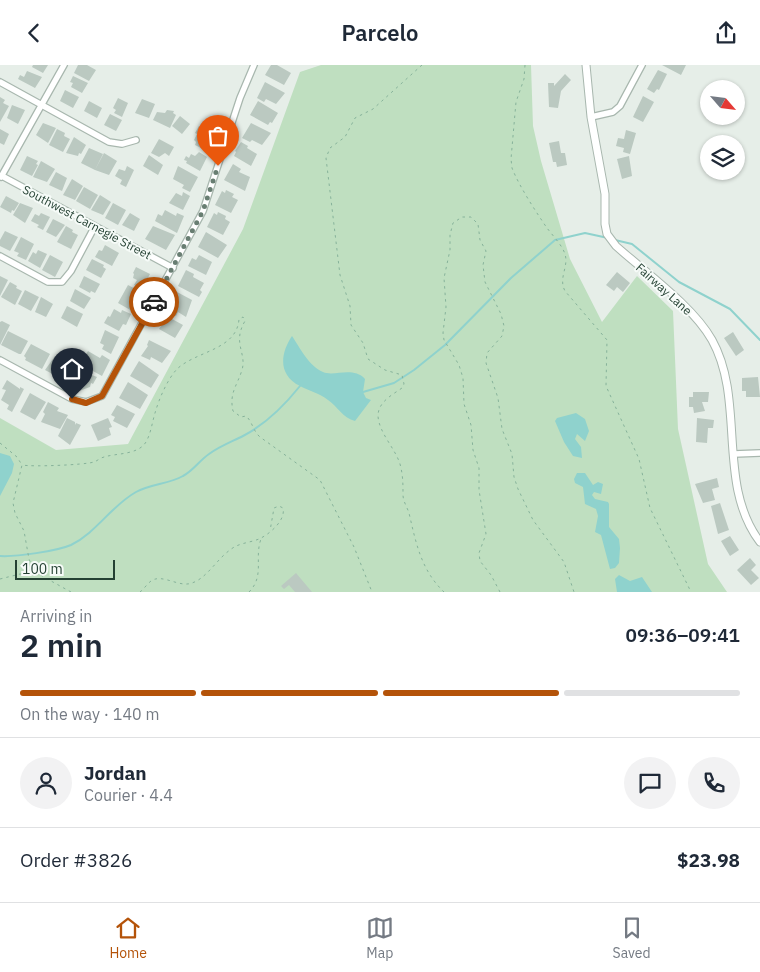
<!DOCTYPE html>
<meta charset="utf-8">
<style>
body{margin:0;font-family:"IBM Plex Sans",sans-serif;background:#f2f2f3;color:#1f2937;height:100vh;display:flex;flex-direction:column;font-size:19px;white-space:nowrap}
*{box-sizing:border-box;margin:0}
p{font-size:16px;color:#747a83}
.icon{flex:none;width:28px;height:28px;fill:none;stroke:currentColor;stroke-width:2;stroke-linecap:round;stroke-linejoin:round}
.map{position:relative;height:527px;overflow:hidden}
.drawer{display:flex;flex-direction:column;background:#fff;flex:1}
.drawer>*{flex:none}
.needle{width:32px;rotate:118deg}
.controls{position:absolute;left:700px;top:15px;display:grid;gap:10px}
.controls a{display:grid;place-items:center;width:45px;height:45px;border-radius:50%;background:#fff;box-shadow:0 1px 4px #0004;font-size:25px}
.scale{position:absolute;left:15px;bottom:12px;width:100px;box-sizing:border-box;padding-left:5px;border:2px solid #244133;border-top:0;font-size:14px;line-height:18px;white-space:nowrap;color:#244133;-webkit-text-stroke:4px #f6fbf8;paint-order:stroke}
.pin{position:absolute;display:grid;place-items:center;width:42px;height:42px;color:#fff;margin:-51px -21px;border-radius:50% 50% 50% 0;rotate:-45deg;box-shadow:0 0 5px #0007}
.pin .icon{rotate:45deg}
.courier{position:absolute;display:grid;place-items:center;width:50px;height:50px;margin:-25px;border:4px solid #b45309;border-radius:50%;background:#fff;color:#222;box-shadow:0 1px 6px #0007}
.head em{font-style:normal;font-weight:600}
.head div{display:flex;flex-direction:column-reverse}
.head{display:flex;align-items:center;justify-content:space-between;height:85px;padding:0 20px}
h1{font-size:32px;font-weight:600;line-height:38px}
.bar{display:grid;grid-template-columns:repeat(4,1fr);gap:8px 5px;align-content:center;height:60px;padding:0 20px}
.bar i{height:6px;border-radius:4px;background:#e0e1e3}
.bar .on{background:#b45309}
.bar p{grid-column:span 4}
.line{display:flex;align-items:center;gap:12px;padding:0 20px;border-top:1px solid #e0e1e3}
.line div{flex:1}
.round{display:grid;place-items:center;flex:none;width:52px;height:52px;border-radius:26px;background:#f2f2f3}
header{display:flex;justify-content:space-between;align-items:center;height:65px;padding:0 20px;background:#fff;font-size:22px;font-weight:600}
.tab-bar{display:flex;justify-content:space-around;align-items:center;height:70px;border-top:1px solid #e0e1e3;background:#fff;font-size:14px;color:#747a83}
.tab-bar a{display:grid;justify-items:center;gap:2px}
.tab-bar .on{color:#b45309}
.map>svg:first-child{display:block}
.green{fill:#bfdfc0}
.water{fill:#8fd2cd}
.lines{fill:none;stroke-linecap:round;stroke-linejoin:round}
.stream{stroke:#8fd2cd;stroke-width:2}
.building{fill:#bbc9c1}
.minor-casing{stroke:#a8b7ae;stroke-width:8}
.tertiary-casing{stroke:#a8b7ae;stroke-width:9}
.path{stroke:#86b29a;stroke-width:1;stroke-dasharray:2.5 4;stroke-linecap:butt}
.minor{stroke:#fff;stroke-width:5.5}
.tertiary{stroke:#fff;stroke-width:7}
.done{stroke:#687e72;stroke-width:5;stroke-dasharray:0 9}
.route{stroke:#b45309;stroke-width:6}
.labels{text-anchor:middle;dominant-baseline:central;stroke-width:4;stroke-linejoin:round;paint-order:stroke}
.street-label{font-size:12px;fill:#244133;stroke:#f6fbf8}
</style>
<header><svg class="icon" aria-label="back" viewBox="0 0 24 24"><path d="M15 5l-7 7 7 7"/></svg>Parcelo<svg class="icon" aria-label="share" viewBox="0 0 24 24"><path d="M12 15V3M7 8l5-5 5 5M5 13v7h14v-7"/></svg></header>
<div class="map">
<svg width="760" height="527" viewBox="0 0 760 527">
<rect width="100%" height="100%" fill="#e6eee8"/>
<path class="green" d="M 321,0 L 531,0 L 533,61 L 541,96 L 570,194 L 602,257 L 637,211 L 673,246 L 678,364 L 708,499 L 727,527 L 0,527 L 0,353 L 56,385 L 128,379 L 243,164 L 300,7 Z"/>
<path class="water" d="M 292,271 C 300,283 309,301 323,307 C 334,312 353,301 365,314 L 363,327 L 366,333 L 371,335 L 355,356 C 343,353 338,342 328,335 C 319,328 309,326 300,321 C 278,310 280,289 292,271 Z
M 576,348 L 585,354 L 589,366 L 585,376 L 577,369 L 575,374 L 581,382 L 582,393 L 573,391 L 564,377 L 555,356 L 557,353 Z
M 0,388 L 10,391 L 14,399 L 12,408 L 0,431 Z
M 577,408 L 585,408 L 593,420 L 598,417 L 603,419 L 601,429 L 594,427 L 592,430 L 595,434 L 608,437 L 609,439 L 609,462 L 619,474 L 620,483 L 619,498 L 615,503 L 610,504 L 601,470 L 595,467 L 598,451 L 596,444 L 585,439 L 583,422 L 575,418 L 574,414 Z
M 619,510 L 630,516 L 642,512 L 652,527 L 617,527 L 615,514 Z"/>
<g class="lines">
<path class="stream" d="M 615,175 L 632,179 L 679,217 L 730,244 L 760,275
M 363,327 L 394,318 L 414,305 L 445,280 L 511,213 L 555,175 L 585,168 L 608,173
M 0,491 C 16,492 57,486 71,480 C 97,467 111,441 136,427 C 150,419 169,419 183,411 C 193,406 200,395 209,389 C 220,381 231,377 243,371 C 266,359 284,341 300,321"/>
</g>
<path class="building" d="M 33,0 L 48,0 L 43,8 L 32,2 Z
M 78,0 L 87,0 L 96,5 L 89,16 L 74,8 Z
M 271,0 L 277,0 L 291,8 L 284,20 L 265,10 Z
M 662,0 L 686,0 L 681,10 Z
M 658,5 L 667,9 L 659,25 L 657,24 L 654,28 L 647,24 Z
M 27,6 L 42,12 L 35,23 L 18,14 L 20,10 L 24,12 Z
M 565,9 L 571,15 L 561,26 L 558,43 L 549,42 L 548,18 L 554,18 L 554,21 Z
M 73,11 L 88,18 L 82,28 L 71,22 L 73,18 L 70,17 Z
M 265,17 L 285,28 L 276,39 L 266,34 L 264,37 L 257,33 Z
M 65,25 L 79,32 L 73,43 L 60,36 Z
M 643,31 L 654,37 L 643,57 L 633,52 Z
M 0,32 L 5,35 L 3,38 L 9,41 L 0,57 Z
M 118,33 L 128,38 L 122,52 L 114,48 L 116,45 L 113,43 Z
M 142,34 L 155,39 L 149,53 L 135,48 Z
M 89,36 L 102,43 L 97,53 L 84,46 Z
M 258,36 L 278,48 L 272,58 L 270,57 L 268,60 L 250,50 Z
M 12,40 L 25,45 L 18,59 L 7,53 Z
M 167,45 L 174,46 L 173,48 L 176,50 L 170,63 L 153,55 L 157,47 L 165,48 Z
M 110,49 L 122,55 L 116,66 L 104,60 Z
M 180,51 L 190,59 L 182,69 L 172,61 Z
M 43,58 L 56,63 L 48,78 L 36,70 Z
M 251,58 L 271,68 L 262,80 L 252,75 L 250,77 L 242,73 Z
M 199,61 L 214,69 L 205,85 L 195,80 L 196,77 L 194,75 L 197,69 L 195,68 Z
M 0,64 L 9,69 L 4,80 L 0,78 Z
M 57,64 L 65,68 L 64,71 L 70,74 L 63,87 L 49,80 Z
M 626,65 L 636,68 L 630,89 L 623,87 L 624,83 L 616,81 L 618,73 L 624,74 Z
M 74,72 L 86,80 L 81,89 L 79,88 L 78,91 L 66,88 Z
M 159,74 L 174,82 L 169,91 L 165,88 L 159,92 L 151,88 Z
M 559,76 L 561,88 L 565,88 L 567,100 L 557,102 L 556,97 L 553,97 L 549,78 Z
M 241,77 L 248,81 L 247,83 L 257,89 L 251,101 L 234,91 L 236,87 L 235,86 Z
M 89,83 L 103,89 L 95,105 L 81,98 Z
M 199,87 L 207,92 L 200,106 L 186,98 L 187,96 L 184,95 L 186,91 L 189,93 L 191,89 L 195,91 Z
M 104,88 L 117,96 L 109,110 L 95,105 Z
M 149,90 L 163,100 L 158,110 L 143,101 Z
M 27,91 L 38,96 L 36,99 L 38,100 L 32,111 L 20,105 Z
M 629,91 L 632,111 L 622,114 L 617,94 Z
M 41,96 L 55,104 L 47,117 L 33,112 Z
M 233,99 L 241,104 L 239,107 L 250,112 L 245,126 L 224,115 Z
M 127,101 L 134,105 L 126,122 L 120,119 L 122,115 L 115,111 L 119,104 L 125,106 Z
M 178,101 L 198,112 L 190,127 L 182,123 L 184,120 L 173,114 Z
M 56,107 L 67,113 L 62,126 L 49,120 Z
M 72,114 L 83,121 L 75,135 L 63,130 Z
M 84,122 L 98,130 L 90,144 L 76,136 Z
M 226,125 L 234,129 L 232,132 L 238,135 L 231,148 L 215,140 L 222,126 L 225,128 Z
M 183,127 L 190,131 L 183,145 L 169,138 L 176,128 L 182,131 Z
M 100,130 L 111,137 L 103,150 L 91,145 Z
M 6,131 L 19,138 L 14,146 L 12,145 L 11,148 L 0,142 Z
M 20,138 L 33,143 L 25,158 L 13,150 Z
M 113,138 L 126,145 L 118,160 L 105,153 Z
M 165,145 L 176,151 L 177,148 L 184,151 L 177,168 L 155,156 L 158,149 L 162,151 Z
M 218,147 L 226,151 L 225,154 L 230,157 L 223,170 L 207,162 L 214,148 L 217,150 Z
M 41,148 L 50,152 L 43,165 L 37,162 L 39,160 L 31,156 L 35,149 L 39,151 Z
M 130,148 L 140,154 L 134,166 L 122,160 Z
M 53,154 L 65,160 L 56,172 L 46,167 Z
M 66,161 L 73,165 L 72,167 L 78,170 L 71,184 L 57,177 Z
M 153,161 L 175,170 L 166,185 L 145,174 Z
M 5,166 L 18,172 L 10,186 L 0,181 L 0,175 Z
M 206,167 L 227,180 L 218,193 L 198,182 Z
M 21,172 L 34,179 L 26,195 L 17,191 L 19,188 L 14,186 Z
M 105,180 L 119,188 L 112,201 L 95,192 L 99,185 L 102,186 Z
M 38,185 L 47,189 L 40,203 L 28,196 L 33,187 L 36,189 Z
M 50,190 L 63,197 L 55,212 L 42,205 Z
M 199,190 L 212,197 L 206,210 L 188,201 L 192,193 L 196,195 Z
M 92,194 L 104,200 L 103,202 L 106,204 L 101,213 L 86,205 Z
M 136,202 L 150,209 L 142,224 L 134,220 L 137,215 L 133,213 L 134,209 L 133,208 Z
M 186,205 L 194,209 L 193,212 L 204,218 L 200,225 L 202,227 L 199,232 L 178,221 Z
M 617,207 L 630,218 L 623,227 L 617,222 L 614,226 L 606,220 Z
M 0,211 L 8,215 L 0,231 Z
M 84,211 L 100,219 L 95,228 L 91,226 L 90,228 L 79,222 Z
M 10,217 L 17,221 L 16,223 L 22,226 L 15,240 L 1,232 Z
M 128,220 L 143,228 L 132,246 L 118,238 Z
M 75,224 L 91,233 L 84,244 L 70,236 Z
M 25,225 L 39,232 L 31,246 L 18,239 Z
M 177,227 L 192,235 L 186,252 L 178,247 L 176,251 L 165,245 L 170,236 L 173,237 Z
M 41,232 L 53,239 L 46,252 L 35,247 Z
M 67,241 L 83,249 L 77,262 L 61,253 Z
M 114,244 L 121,248 L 122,245 L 131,249 L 126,260 L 123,259 L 119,266 L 104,258 L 108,251 L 110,252 Z
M 163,249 L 183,260 L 175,273 L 159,264 L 163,258 L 159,256 Z
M 2,256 L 10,260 L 0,280 L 0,257 Z
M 105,265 L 119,272 L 111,289 L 102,284 L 104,280 L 100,278 Z
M 8,266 L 28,276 L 21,289 L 19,289 L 1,280 Z
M 733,267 L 744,285 L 736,291 L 724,273 Z
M 149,275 L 171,286 L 162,298 L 151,292 L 150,295 L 141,291 L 148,281 L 147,280 Z
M 31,279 L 50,289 L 42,304 L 25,295 L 26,293 L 24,291 Z
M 88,286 L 100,293 L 102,290 L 110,295 L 102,311 L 80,299 Z
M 55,291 L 70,299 L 62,314 L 45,305 Z
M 139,296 L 159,310 L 151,323 L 130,311 Z
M 77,304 L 97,312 L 93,319 L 91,318 L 90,322 L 79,326 L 78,322 L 72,320 L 72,313 Z
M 758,312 L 760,332 L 746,332 L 746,326 L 742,326 L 742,313 Z
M 7,315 L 20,324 L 20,322 L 24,324 L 12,347 L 7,344 L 9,340 L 1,335 L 6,325 L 2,324 Z
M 128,317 L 148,330 L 140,344 L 119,333 Z
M 693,327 L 709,327 L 708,337 L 702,337 L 705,346 L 694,348 L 693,342 L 689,342 L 689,332 L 693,332 Z
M 30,328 L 46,337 L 35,355 L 20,347 Z
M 48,337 L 59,343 L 57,346 L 68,350 L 60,364 L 41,357 L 45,349 L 43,347 Z
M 117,340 L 135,349 L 127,363 L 113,356 L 115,352 L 111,350 Z
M 67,353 L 75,357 L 75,360 L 76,358 L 81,360 L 70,380 L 58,371 Z
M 108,353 L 112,362 L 109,363 L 111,370 L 98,376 L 91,360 Z
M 697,353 L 714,355 L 713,363 L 708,363 L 707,378 L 696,377 Z
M 717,413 L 719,422 L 712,424 L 715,435 L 703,438 L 695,419 Z
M 720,438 L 729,465 L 718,469 L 711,441 Z
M 730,471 L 739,485 L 730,491 L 721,476 Z
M 750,493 L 756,500 L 751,505 L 759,513 L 751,520 L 737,505 Z
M 296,508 L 312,527 L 295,527 L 289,520 L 284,524 L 281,521 Z"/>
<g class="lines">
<defs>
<path id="minor" d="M 0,17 L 109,77 L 122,79 L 136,75
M 591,52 L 613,47 L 620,41 L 642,0
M 2,111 L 173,203
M 1,112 L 64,0
M 0,191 L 48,217 L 62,217 L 71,206 L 95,161
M 0,295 L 72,334 L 86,337 L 102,331 L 203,146 L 240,33 L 254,0
M 734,389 L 760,388"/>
<path id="tertiary" d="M 586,0 L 591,52 L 605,129 L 605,159 L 607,169 L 616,181 C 645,207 693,241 712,275 C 746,336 716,419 760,477"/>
</defs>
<use href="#minor" class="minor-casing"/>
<use href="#tertiary" class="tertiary-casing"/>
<path class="path" d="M 422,0 L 373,44 L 355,53 L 345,72 L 330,83 L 326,93 L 340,210 L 350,241 L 351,260 L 363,278 L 368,294 L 385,305 L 402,310 L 404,319 L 402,323 C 392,330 378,337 378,351 C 379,368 395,383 400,399 C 403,410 403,419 403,430 C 403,436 407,442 409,448 C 416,478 421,505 444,527
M 525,0 L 524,14 L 516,37 L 511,94 L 512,103 C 519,121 536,147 547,163 C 553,171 562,180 565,189 C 569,202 558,213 565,226 L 607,275 L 606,321 L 639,394 L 650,443 L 691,527
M 0,378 L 17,392 L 22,400
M 0,514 L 20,509 L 40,509
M 71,527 L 42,511 L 33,503 L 29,494 L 24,466 L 15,448 L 13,438 L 22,400 C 32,402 84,400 94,397 C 97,396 100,393 104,392 C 117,388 138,390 146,377 C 151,368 152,358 155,348 C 159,334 167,315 177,304 C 196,286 237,285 239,254 L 243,252 L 245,256 C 232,278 247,288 242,305 C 237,321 229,328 233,346 L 241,352 L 246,351 C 252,356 253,366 260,372 L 320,415 L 354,482 L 372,527
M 140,527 C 144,524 147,519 151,516 C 162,508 179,523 192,518 C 207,513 217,494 230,485 C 238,478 249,478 259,474 C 270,469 286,455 283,443 L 279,441 L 274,443 L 270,466
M 249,527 C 265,511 254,493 261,474
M 500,527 L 491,510 L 480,496 L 479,488 L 486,469 L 479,425 L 479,403 L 473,385 L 471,360 L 464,339 L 463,313 L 459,300 L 444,275 L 443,268 L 446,242 L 444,213 L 450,185 L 450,170 L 453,158 L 462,152 L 471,152 L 478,159 L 480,175 L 486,186 L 483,200 L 485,217 L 501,249 L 504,261 L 502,271 L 487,288 L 486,298 L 498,333 L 502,364 L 512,389 L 514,412 L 518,424 L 533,455 L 564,497 L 574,527"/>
<use href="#minor" class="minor"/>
<use href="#tertiary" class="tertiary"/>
</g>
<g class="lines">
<path class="done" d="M 154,237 L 203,146 L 218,101"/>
<path class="route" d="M 72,334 L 86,338 L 102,331 L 154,237"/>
</g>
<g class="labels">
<g class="street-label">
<text transform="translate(87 157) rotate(28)">Southwest Carnegie Street</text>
<text transform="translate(664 224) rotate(42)">Fairway Lane</text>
</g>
</g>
</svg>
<div class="controls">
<a><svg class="needle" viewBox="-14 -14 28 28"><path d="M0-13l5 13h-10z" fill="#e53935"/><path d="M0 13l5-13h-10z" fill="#747a83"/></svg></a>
<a><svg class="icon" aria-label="layers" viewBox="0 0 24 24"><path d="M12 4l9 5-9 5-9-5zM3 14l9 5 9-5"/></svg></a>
</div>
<div class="scale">100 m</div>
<div class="pin" style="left:218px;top:101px;background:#ea580c"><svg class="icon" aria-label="bag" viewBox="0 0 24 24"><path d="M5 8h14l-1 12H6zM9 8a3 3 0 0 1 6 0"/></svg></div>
<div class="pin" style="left:72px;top:334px;background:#1f2937"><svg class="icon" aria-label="home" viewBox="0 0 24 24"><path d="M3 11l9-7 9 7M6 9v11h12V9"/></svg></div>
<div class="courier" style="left:154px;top:237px"><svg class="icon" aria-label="car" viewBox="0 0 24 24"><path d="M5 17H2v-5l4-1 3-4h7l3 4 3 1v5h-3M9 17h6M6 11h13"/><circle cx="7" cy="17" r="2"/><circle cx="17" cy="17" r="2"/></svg></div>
</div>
<section class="drawer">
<div class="head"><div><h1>2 min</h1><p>Arriving in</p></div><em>09:36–09:41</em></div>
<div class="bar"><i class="on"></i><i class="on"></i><i class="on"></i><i></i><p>On the way · 140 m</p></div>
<div class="line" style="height:90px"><a class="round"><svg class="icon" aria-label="person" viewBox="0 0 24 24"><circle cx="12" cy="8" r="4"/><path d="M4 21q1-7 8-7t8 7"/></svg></a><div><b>Jordan</b><p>Courier · 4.4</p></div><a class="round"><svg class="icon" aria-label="chat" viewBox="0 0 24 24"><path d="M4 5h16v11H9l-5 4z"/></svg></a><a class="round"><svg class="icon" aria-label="phone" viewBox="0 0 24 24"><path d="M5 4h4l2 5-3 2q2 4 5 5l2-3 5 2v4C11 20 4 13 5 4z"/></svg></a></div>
<div class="line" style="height:65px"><div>Order #3826</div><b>$23.98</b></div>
</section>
<nav class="tab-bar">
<a class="on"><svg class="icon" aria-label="home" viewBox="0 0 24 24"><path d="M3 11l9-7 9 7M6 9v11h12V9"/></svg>Home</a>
<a><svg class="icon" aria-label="map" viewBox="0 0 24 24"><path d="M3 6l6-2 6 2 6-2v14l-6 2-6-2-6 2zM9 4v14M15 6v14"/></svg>Map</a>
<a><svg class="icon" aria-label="saved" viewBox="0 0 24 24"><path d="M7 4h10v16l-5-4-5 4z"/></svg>Saved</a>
</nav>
